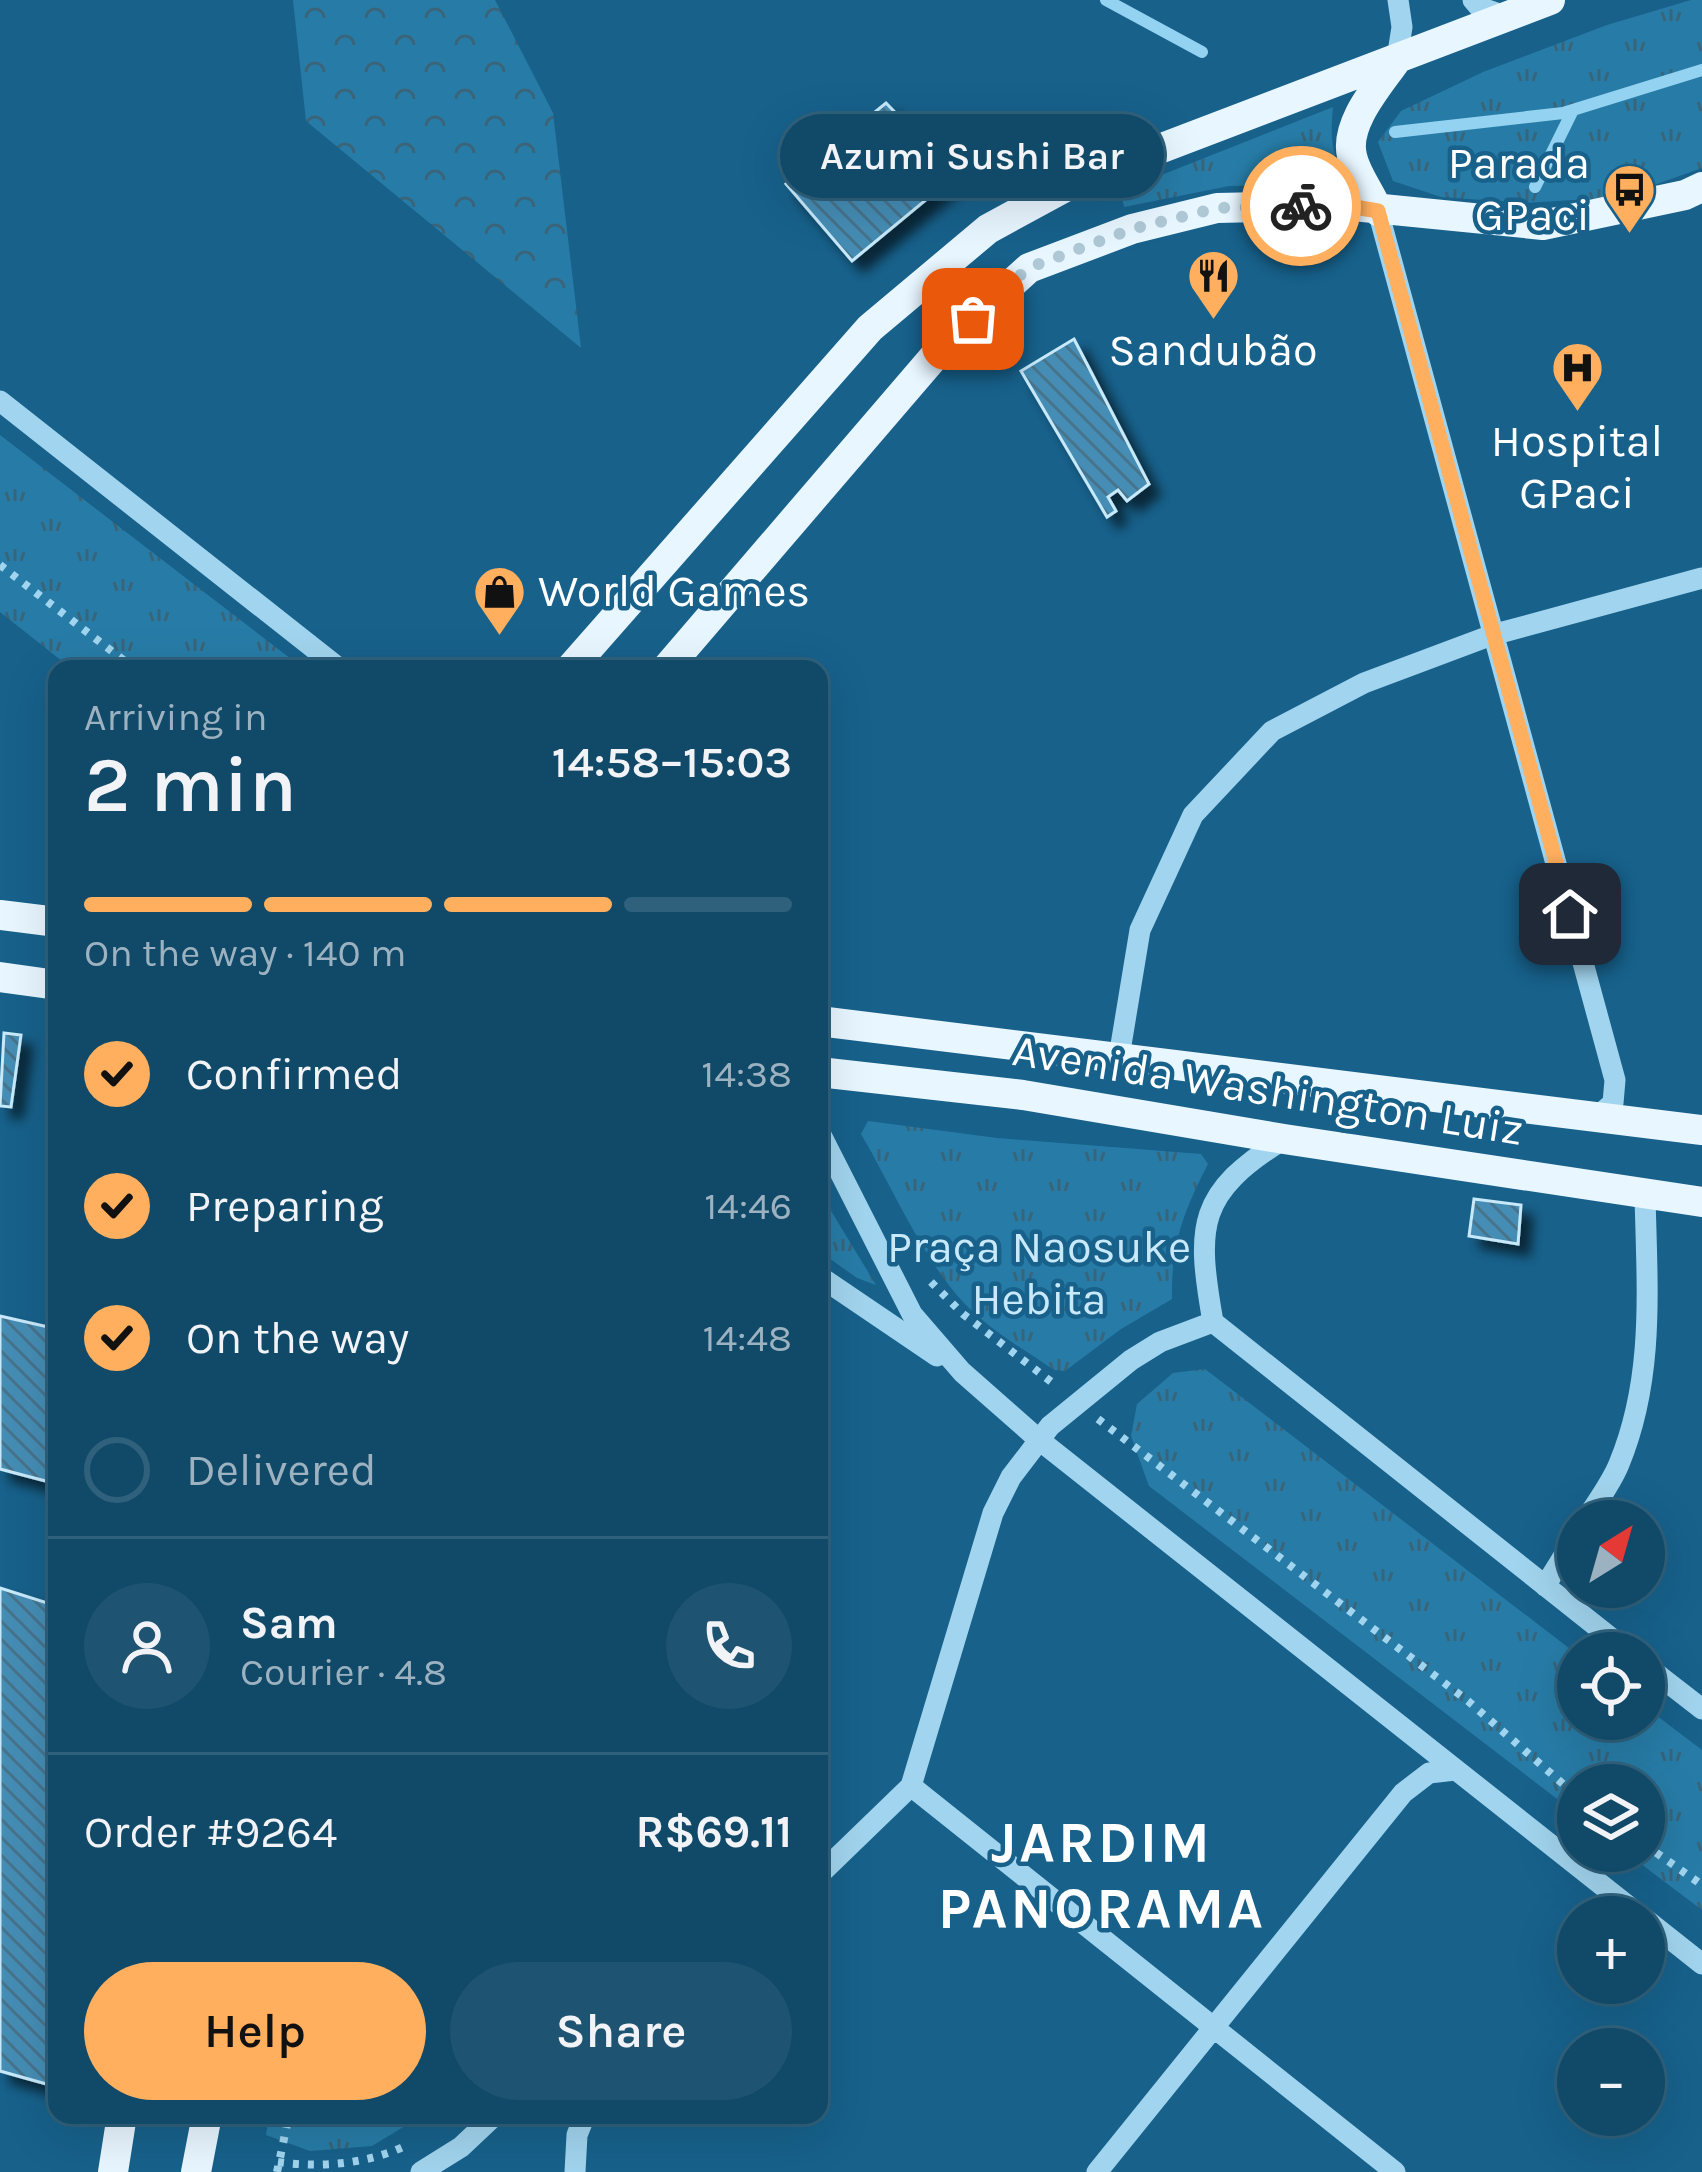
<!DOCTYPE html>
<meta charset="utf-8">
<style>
body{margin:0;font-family:Karla,sans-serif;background:#1e5371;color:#f1f3f6;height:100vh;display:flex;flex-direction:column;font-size:45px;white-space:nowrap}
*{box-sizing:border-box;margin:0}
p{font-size:39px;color:#9cb2c0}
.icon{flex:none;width:66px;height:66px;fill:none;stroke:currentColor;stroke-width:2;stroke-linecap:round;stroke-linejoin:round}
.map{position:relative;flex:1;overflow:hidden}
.side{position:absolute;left:48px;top:660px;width:780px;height:1464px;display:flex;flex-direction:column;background:#114968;border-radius:24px;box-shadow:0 12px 48px #0002,0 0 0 3px #30617c}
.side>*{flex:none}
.needle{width:78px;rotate:37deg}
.fabs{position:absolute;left:1557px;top:1500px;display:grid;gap:24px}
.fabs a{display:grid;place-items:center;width:108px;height:108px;border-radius:50%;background:#114968;box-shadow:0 12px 48px #0002,0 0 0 3px #30617c;font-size:60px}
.pin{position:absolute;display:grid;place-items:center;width:102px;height:102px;color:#fff;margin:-51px;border-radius:24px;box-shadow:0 6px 18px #0006}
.courier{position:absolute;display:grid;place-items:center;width:120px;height:120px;margin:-60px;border:9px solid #ffaf5e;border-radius:50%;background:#fff;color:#222;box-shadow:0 3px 15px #0007}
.bubble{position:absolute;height:84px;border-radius:42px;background:#114968;box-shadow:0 12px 48px #0002,0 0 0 3px #30617c;font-size:39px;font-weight:600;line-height:84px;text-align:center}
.head em{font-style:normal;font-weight:600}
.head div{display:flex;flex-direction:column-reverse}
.head{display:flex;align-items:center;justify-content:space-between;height:204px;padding:0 36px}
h1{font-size:78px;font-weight:600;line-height:90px}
.bar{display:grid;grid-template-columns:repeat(4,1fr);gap:18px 12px;align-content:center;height:144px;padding:0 36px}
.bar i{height:15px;border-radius:9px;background:#30617c}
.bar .current{background:#ffaf5e}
.bar p{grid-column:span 4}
.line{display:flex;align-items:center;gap:30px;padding:0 36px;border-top:3px solid #30617c}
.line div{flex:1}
.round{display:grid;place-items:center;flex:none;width:126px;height:126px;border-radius:63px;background:#1e5371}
ol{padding:0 36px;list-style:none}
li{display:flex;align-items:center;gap:36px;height:132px}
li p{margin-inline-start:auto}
li .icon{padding:12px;border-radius:50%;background:#ffaf5e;color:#111;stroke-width:4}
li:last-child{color:#9cb2c0}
li i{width:66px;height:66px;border:6px solid #30617c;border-radius:50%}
.action{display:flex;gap:24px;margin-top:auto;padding:24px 36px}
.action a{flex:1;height:138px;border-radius:72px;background:#ffaf5e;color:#111;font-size:48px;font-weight:600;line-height:138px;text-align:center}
.action a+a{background:#1e5371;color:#f1f3f6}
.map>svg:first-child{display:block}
.grass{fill:url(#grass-tufts)}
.forest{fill:url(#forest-crowns)}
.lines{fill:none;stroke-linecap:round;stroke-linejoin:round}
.stream{stroke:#93d2f1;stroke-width:12}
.building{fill:url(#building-back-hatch);stroke:#c7e9fa;stroke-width:3;filter:url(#shadow)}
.path{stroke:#a1d4ee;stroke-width:8;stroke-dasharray:6 9;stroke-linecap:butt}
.minor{stroke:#a1d4ee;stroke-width:21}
.major{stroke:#e8f6ff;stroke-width:30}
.done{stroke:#aec8d6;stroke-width:12;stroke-dasharray:0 21.6}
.route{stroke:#ffaf5e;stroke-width:15}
.labels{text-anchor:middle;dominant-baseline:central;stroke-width:9;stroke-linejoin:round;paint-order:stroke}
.poi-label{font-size:45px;fill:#fff;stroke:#17618b}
.street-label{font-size:45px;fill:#fff;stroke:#17618b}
.park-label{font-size:45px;fill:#c7e9fa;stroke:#17618b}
.district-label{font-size:57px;font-weight:bold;letter-spacing:3px;fill:#fff;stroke:#17618b}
</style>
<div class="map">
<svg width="1702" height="2172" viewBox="0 0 1702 2172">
<defs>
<pattern id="grass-tufts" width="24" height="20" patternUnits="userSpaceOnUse" patternTransform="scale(3)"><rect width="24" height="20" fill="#277ca7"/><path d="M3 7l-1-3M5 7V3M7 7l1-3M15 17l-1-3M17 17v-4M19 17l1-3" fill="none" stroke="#3a647a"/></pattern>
<pattern id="forest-crowns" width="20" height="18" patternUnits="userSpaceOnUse" patternTransform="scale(3)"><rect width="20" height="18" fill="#277ca7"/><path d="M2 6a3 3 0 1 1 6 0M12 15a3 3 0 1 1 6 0" fill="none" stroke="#3a647a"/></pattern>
<pattern id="building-back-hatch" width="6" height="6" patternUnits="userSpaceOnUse" patternTransform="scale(3)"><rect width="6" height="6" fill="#448db5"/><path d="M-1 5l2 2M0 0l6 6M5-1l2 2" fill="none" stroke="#47738b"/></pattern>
<filter id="shadow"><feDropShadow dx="11" dy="11" stdDeviation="6" flood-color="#0009"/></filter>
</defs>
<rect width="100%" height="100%" fill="#17618b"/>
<path class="grass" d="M 1691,0 L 1702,0 L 1702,168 L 1620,197 L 1525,203 L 1441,197 L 1393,181 L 1378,142 L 1401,111 L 1483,72 L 1607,25 Z
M 1333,107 C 1330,138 1331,156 1348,184 L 1229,186 L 1124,207 L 1121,191 Z
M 0,435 L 304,669 L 72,669 L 0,612 Z
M 868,1121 L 997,1138 L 1201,1154 L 1208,1164 C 1183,1213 1171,1244 1172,1299 L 1121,1329 L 1065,1371 L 1054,1370 C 1023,1349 990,1330 964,1303 C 924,1261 891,1185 861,1134 Z
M 819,1191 L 876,1285 L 857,1278 L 819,1251 Z
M 1205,1369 L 1578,1655 L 1578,1719 L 1644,1719 L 1644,1706 L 1702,1750 L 1702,1910 L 1624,1851 L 1644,1851 L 1644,1785 L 1578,1785 L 1578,1815 L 1149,1486 L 1131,1436 L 1137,1404 L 1173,1373 Z
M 269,2115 L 423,2115 L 372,2146 L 310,2151 L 266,2135 Z"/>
<path class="forest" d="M 293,0 L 495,0 L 553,113 L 581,348 L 306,121 Z"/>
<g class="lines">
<path class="stream" d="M 1106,0 L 1202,52
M 1395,132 L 1563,113 L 1702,70
M 1535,187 L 1573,110"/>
</g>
<path class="building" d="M 886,103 L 956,175 L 852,261 L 786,184 Z
M 1074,339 L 1149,484 L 1127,501 L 1118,490 L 1108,497 L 1116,511 L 1107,517 L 1021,371 Z
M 4,1033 L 21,1035 L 11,1107 L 0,1106 Z
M 1474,1199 L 1521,1205 L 1518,1244 L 1469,1236 Z
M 0,1316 L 57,1329 L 57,1484 L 0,1469 Z
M 0,1588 L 57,1606 L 57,2087 L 0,2071 Z"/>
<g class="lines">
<path class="path" d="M 0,565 L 135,669
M 931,1282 L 963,1314 L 1058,1387
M 1098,1419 L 1468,1701 L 1578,1797
M 1644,1844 L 1702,1885
M 278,2162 C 320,2168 367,2164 405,2146
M 277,2172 L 289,2115"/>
<path class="minor" d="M 1473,0 L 1479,7 L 1502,15
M 1397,59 L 1402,27 L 1398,0
M 1378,211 L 1615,1080 L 1613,1103 L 1599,1115
M 0,401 L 340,669
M 1119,1057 L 1140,930 L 1193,815 L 1272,731 L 1364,683 L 1492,635 L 1702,578
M 819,1131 L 912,1314 L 962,1372 L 1038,1439 L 1642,1917
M 819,1276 L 937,1356
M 1213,1322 L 1630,1653
M 1213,1322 C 1196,1225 1197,1193 1284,1139
M 1585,1521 C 1596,1503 1611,1484 1619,1464 C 1655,1377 1647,1288 1645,1195
M 1545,1586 L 1578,1533
M 1644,1664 L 1702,1709
M 911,1786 L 1395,2172
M 819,1875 L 911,1786 L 993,1513 L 1011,1477 L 1050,1426 L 1131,1360 L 1160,1342 L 1213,1322
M 1644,1918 L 1702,1964
M 421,2172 L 461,2147 L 495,2115
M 575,2172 L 577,2135 L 585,2115
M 1097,2172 L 1403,1793 L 1429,1773 L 1455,1770"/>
<path class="major" d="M 1378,211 C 1371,193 1356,175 1352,156 C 1344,123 1380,84 1397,59
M 570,669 L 870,328 L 988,229 L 1078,180 L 1550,0
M 666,669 L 945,344 L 1029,268 L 1132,229 L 1217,208 L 1343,205 L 1543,225 L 1685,195 L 1702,187
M 0,915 L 57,922
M 0,977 L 57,985
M 819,1021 L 1702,1130
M 819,1072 L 1023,1095 L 1284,1139 L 1702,1202
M 113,2172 L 122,2115
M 196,2172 L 207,2115"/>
</g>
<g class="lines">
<path class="done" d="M 973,319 L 1028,268 L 1132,229 L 1217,208 L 1301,206"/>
<path class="route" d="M 1301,206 L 1343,205 L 1378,211 L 1570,914"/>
</g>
<defs>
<symbol id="bus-pin" viewBox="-11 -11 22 30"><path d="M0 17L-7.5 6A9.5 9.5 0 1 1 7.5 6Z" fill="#ffaf5e" stroke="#17618b"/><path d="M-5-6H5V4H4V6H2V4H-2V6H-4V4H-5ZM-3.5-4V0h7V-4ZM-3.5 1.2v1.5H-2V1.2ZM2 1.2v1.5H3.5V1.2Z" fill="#111"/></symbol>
<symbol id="restaurant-pin" viewBox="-11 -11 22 30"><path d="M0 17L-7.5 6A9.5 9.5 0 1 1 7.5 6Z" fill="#ffaf5e" stroke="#17618b"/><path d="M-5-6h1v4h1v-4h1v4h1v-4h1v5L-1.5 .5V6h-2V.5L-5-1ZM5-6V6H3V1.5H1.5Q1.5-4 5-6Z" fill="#111"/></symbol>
<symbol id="hospital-pin" viewBox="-11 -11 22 30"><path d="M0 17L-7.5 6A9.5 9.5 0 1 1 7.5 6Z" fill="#ffaf5e" stroke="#17618b"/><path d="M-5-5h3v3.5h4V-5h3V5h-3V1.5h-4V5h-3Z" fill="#111"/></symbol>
<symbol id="shop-pin" viewBox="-11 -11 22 30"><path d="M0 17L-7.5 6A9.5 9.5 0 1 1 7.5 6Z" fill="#ffaf5e" stroke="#17618b"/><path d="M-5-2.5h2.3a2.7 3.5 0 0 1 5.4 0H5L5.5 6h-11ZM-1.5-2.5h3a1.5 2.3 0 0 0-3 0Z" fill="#111"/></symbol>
</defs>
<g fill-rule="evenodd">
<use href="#bus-pin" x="1600" y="160" width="59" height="81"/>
<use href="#restaurant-pin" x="1184" y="246" width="59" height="81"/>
<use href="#hospital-pin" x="1548" y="338" width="59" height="81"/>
<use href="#shop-pin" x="470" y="562" width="59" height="81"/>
</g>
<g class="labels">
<g class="poi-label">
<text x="1590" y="163" text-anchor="end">Parada<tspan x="1590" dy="52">GPaci</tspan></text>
<text x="1213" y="350">Sandubão</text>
<text x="1577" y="441">Hospital<tspan x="1577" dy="52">GPaci</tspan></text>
<text x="538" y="591" text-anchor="start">World Games</text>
</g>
<g class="street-label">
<text transform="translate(1268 1090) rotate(9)">Avenida Washington Luiz</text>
</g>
<g class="park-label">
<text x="1039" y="1247">Praça Naosuke<tspan x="1039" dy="52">Hebita</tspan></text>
</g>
<g class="district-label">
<text x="1102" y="1843">JARDIM<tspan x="1102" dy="66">PANORAMA</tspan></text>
</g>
</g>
</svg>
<div class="fabs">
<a><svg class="needle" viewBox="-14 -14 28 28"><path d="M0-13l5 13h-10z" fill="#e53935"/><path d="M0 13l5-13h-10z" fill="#9cb2c0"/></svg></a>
<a><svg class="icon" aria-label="locate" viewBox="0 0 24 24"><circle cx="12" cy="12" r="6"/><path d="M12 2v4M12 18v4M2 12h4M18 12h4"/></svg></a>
<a><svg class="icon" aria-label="layers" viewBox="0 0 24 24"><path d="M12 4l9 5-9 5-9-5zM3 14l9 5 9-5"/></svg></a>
<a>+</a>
<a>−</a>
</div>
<div class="pin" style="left:973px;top:319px;background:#ea580c"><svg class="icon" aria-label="bag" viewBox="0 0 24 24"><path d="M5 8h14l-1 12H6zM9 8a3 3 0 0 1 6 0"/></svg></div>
<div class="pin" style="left:1570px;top:914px;background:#1f2937"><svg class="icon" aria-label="home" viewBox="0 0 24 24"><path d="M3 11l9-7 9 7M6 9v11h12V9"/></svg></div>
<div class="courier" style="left:1301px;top:206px"><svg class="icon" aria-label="bike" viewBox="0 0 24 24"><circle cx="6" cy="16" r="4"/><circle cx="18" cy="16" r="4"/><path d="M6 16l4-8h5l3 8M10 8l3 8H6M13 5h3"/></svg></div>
<div class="bubble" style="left:780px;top:114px;width:384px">Azumi Sushi Bar</div>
<section class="side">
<div class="head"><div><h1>2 min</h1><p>Arriving in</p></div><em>14:58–15:03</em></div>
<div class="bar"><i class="current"></i><i class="current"></i><i class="current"></i><i></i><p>On the way · 140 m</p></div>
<ol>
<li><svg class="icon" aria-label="check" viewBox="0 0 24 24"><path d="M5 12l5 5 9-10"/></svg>Confirmed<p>14:38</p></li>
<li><svg class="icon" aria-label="check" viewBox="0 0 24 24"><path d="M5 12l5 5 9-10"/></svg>Preparing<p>14:46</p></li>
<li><svg class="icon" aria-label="check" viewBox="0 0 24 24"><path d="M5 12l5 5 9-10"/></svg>On the way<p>14:48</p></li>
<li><i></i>Delivered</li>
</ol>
<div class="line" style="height:216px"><a class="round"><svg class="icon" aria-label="person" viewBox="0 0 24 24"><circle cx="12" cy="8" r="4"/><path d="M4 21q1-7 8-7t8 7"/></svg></a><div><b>Sam</b><p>Courier · 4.8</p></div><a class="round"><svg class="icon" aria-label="phone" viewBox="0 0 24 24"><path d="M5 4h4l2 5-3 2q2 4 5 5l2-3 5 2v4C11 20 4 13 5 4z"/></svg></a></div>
<div class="line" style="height:156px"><div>Order #9264</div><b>R$69.11</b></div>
<div class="action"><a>Help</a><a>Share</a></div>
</section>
</div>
